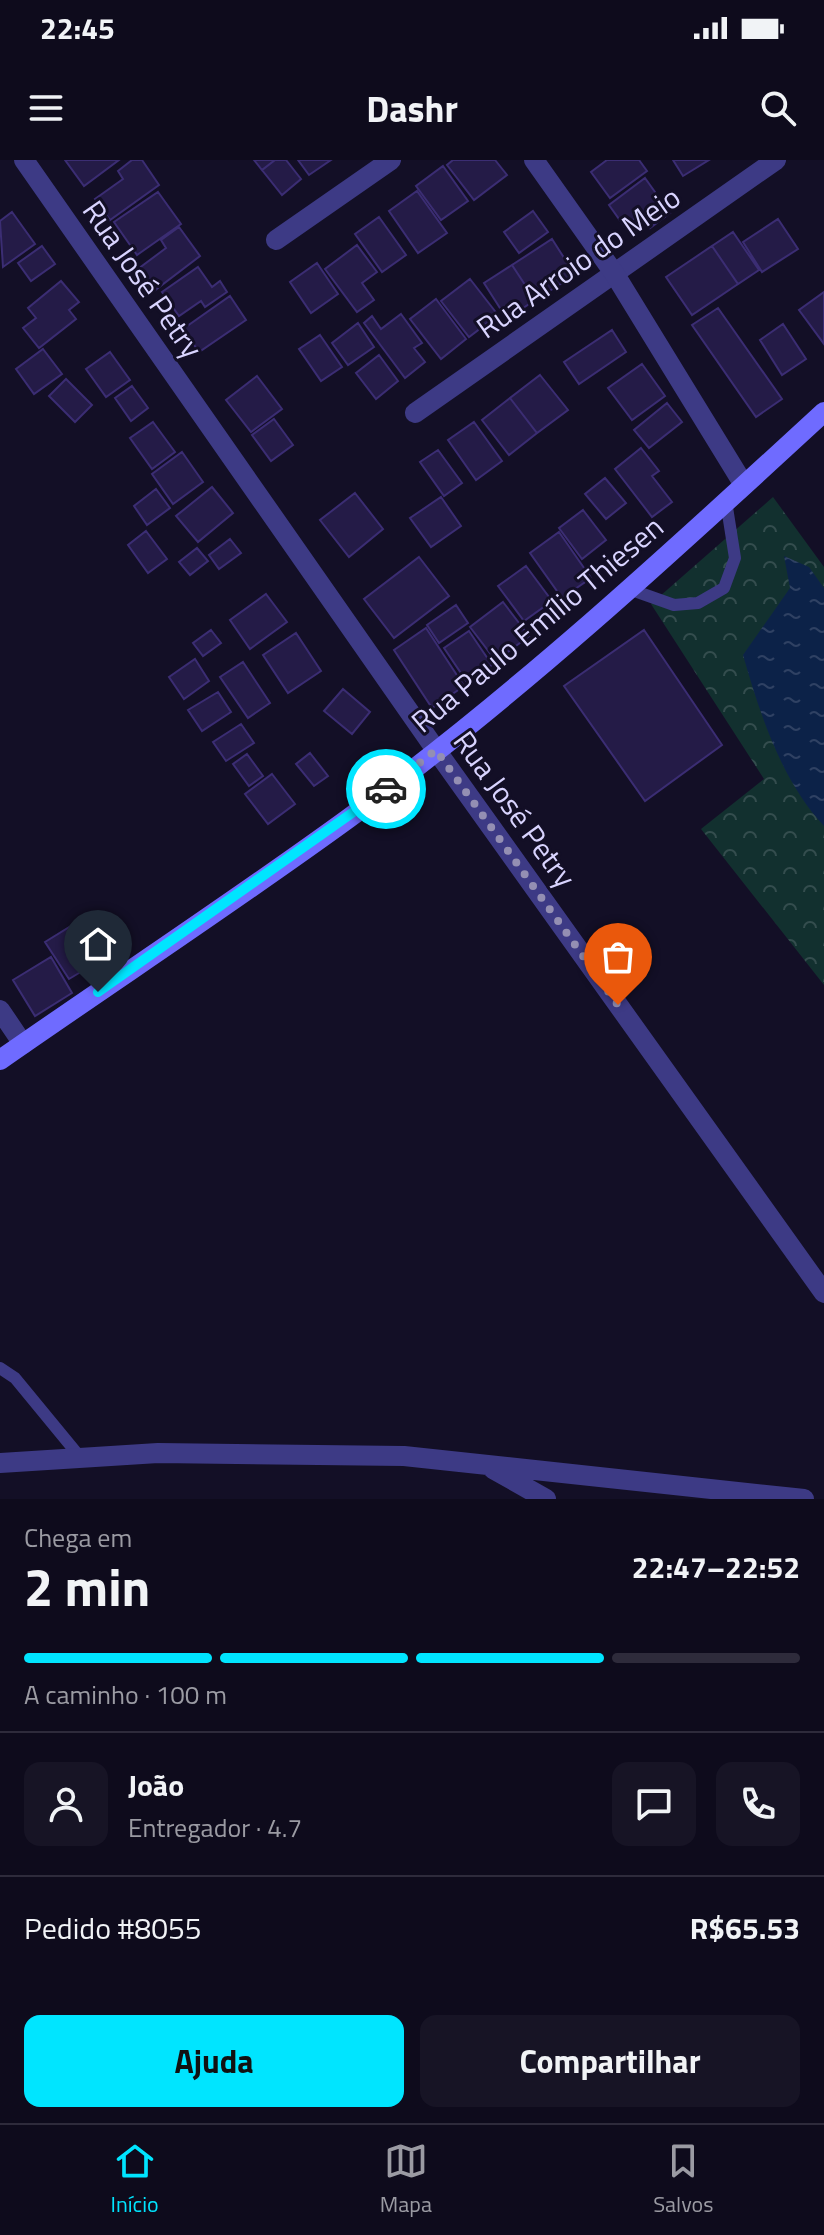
<!DOCTYPE html>
<html lang="pt">
<meta charset="utf-8">
<style>
body{margin:0;font-family:"Titillium Web",sans-serif;background:#171425;color:#f1f3f6;height:100vh;display:flex;flex-direction:column;font-size:30px;white-space:nowrap}
*{box-sizing:border-box;margin:0}
p{font-size:26px;color:#9b9ba3}
.icon{flex:none;width:44px;height:44px;fill:none;stroke:currentColor;stroke-width:2;stroke-linecap:round;stroke-linejoin:round}
.map{position:relative;height:1339px;overflow:hidden}
.panel{display:flex;flex-direction:column;background:#0e0b1c;flex:1}
.panel>*{flex:none}
.pin{position:absolute;display:grid;place-items:center;width:68px;height:68px;color:#fff;margin:-82px -34px;border-radius:50% 50% 50% 0;rotate:-45deg;box-shadow:0 0 8px #0007}
.pin .icon{rotate:45deg}
.courier{position:absolute;display:grid;place-items:center;width:80px;height:80px;margin:-40px;border:6px solid #00e5ff;border-radius:50%;background:#fff;color:#222;box-shadow:0 2px 10px #0007}
.summary em{font-style:normal;font-weight:700}
.summary div{display:flex;flex-direction:column-reverse}
.summary{display:flex;align-items:center;justify-content:space-between;height:136px;padding:0 24px}
h1{font-size:52px;font-weight:700;line-height:60px}
.bar{display:grid;grid-template-columns:repeat(4,1fr);gap:12px 8px;align-content:center;height:96px;padding:0 24px}
.bar i{height:10px;border-radius:6px;background:#2e2b3b}
.bar .selected{background:#00e5ff}
.bar p{grid-column:span 4}
.line{display:flex;align-items:center;gap:20px;padding:0 24px;border-top:2px solid #2e2b3b}
.line div{flex:1}
.round{display:grid;place-items:center;flex:none;width:84px;height:84px;border-radius:16px;background:#171425}
.cta{display:flex;gap:16px;margin-top:auto;padding:16px 24px}
.cta a{flex:1;height:92px;border-radius:16px;background:#00e5ff;color:#111;font-size:32px;font-weight:700;line-height:92px;text-align:center}
.cta a+a{background:#171425;color:#f1f3f6}
.status{display:flex;justify-content:space-between;align-items:center;height:56px;padding:0 40px;background:#0e0b1c;direction:ltr}
.status svg{height:22px;fill:currentColor}
header{display:flex;justify-content:space-between;align-items:center;height:104px;padding:0 24px;background:#0e0b1c;font-size:36px;font-weight:700}
.tabs{display:flex;justify-content:space-around;align-items:center;height:112px;border-top:2px solid #2e2b3b;background:#0e0b1c;font-size:22px;color:#9b9ba3}
.tabs a{display:grid;justify-items:center;gap:4px}
.tabs .selected{color:#00e5ff}
.map>svg:first-child{display:block}
.park{fill:url(#park-crowns)}
.water{fill:url(#water-ripples)}
.building{fill:#241b47;stroke:#3b2d73;stroke-width:2}
.lines{fill:none;stroke-linecap:round;stroke-linejoin:round}
.service{stroke:#3d3a85;stroke-width:12}
.minor{stroke:#3d3a85;stroke-width:20}
.tertiary{stroke:#3d3a85;stroke-width:20}
.secondary{stroke:#6f6bff;stroke-width:20}
.done{stroke:#948fb3;stroke-width:8;stroke-dasharray:0 14.4}
.route{stroke:#00e5ff;stroke-width:10}
.labels{text-anchor:middle;dominant-baseline:central;stroke-width:6;stroke-linejoin:round;paint-order:stroke}
.street-label{font-size:30px;fill:#d9d4ff;stroke:#130f26}
</style>
<div class="status"><b>22:45</b><svg viewBox="0 0 49 12"><path d="M0 12V9h3v3zM5 12V6h3v6zM10 12V3h3v9zM15 12V0h3v12zM26 1h20v11H26zM47 4h2v5h-2z"/></svg></div>
<header><svg class="icon" aria-label="menu" viewBox="0 0 24 24"><path d="M4 6h16M4 12h16M4 18h16"/></svg>Dashr<svg class="icon" aria-label="search" viewBox="0 0 24 24"><circle cx="10" cy="10" r="6"/><path d="M15 15l6 6"/></svg></header>
<div class="map">
<svg width="824" height="1339" viewBox="0 0 824 1339">
<defs>
<pattern id="park-crowns" width="20" height="18" patternUnits="userSpaceOnUse" patternTransform="scale(2)"><rect width="20" height="18" fill="#12302f"/><path d="M2 6a3 3 0 1 1 6 0M12 15a3 3 0 1 1 6 0" fill="none" stroke="#344d4e"/></pattern>
<pattern id="water-ripples" width="26" height="14" patternUnits="userSpaceOnUse" patternTransform="scale(2)"><rect width="26" height="14" fill="#0c2248"/><path d="M2 4q2-2 4 0t4 0M15 11q2-2 4 0t4 0" fill="none" stroke="#2f4163"/></pattern>
</defs>
<rect width="100%" height="100%" fill="#130f26"/>
<path class="park" d="M 773,337 L 824,407 L 824,825 L 701,669 L 764,619 L 651,444 Z"/>
<path class="water" d="M 784,396 L 809,407 L 824,428 L 824,666 C 781,620 760,554 743,495 L 790,428 Z"/>
<path class="building" d="M 65,0 L 119,0 L 84,26 Z
M 132,0 L 142,0 L 159,25 L 110,60 L 95,39 L 123,19 L 118,11 Z
M 254,0 L 275,0 L 262,10 Z
M 275,0 L 286,0 L 301,19 L 282,35 L 262,10 Z
M 298,0 L 331,0 L 309,15 Z
M 453,0 L 495,0 L 507,15 L 474,40 L 447,5 Z
M 607,0 L 639,0 L 647,11 L 610,38 L 591,12 Z
M 673,0 L 709,0 L 683,16 Z
M 443,6 L 468,41 L 441,60 L 416,26 Z
M 645,18 L 670,53 L 650,68 L 640,55 L 624,66 L 609,45 Z
M 417,31 L 447,73 L 418,93 L 389,51 Z
M 158,32 L 181,64 L 137,95 L 114,62 Z
M 533,51 L 548,72 L 519,93 L 504,72 Z
M 12,52 L 35,84 L 3,107 L 0,61 Z
M 379,57 L 406,95 L 382,112 L 355,74 Z
M 778,59 L 798,89 L 762,112 L 743,82 Z
M 179,67 L 200,96 L 154,131 L 138,109 L 166,88 L 161,80 Z
M 733,72 L 759,110 L 738,124 L 712,86 Z
M 552,79 L 575,115 L 535,140 L 512,105 Z
M 357,85 L 377,112 L 362,123 L 374,140 L 357,152 L 325,109 Z
M 42,86 L 55,104 L 31,121 L 18,103 Z
M 712,86 L 738,124 L 692,155 L 666,117 Z
M 317,103 L 338,134 L 311,153 L 290,122 Z
M 512,105 L 535,140 L 507,159 L 484,123 Z
M 198,107 L 212,127 L 220,121 L 227,132 L 205,147 L 201,141 L 179,156 L 162,132 Z
M 470,119 L 498,155 L 469,177 L 441,141 Z
M 61,121 L 79,142 L 69,150 L 76,159 L 39,188 L 23,168 L 36,158 L 28,148 Z
M 824,132 L 824,184 L 799,150 Z
M 230,136 L 246,160 L 199,192 L 183,169 Z
M 436,139 L 466,179 L 441,199 L 410,159 Z
M 718,148 L 782,239 L 756,257 L 692,165 Z
M 401,154 L 422,183 L 414,188 L 425,202 L 405,218 L 364,163 L 372,156 L 381,169 Z
M 358,163 L 374,187 L 348,205 L 332,183 Z
M 783,164 L 806,199 L 782,215 L 760,180 Z
M 612,170 L 626,192 L 579,224 L 564,202 Z
M 320,175 L 342,207 L 321,221 L 299,189 Z
M 43,189 L 62,214 L 34,234 L 16,209 Z
M 110,192 L 130,220 L 106,237 L 86,209 Z
M 379,195 L 398,221 L 376,239 L 356,213 Z
M 642,204 L 665,236 L 632,260 L 608,228 Z
M 540,215 L 568,250 L 537,273 L 510,238 Z
M 257,216 L 282,249 L 251,272 L 226,240 Z
M 66,219 L 92,245 L 75,262 L 49,236 Z
M 132,226 L 148,248 L 131,261 L 115,238 Z
M 510,238 L 537,273 L 509,295 L 482,260 Z
M 667,243 L 682,262 L 649,288 L 634,270 Z
M 274,259 L 293,285 L 271,301 L 252,275 Z
M 153,262 L 175,292 L 152,309 L 130,278 Z
M 474,262 L 502,301 L 476,320 L 448,280 Z
M 641,288 L 659,311 L 652,316 L 672,342 L 652,357 L 615,309 Z
M 438,290 L 462,323 L 444,336 L 420,302 Z
M 182,292 L 203,322 L 173,344 L 152,314 Z
M 605,318 L 626,343 L 606,359 L 585,334 Z
M 212,327 L 233,353 L 198,382 L 176,356 Z
M 156,329 L 170,348 L 147,365 L 134,346 Z
M 355,333 L 383,369 L 349,397 L 320,360 Z
M 441,337 L 461,366 L 431,387 L 410,358 Z
M 583,350 L 606,380 L 582,399 L 559,368 Z
M 146,371 L 167,399 L 148,413 L 128,385 Z
M 559,372 L 591,418 L 562,438 L 530,393 Z
M 230,379 L 241,393 L 219,409 L 209,395 Z
M 197,388 L 208,401 L 190,415 L 179,402 Z
M 419,397 L 449,436 L 394,478 L 364,439 Z
M 526,406 L 552,441 L 524,461 L 498,426 Z
M 266,434 L 287,462 L 250,489 L 230,460 Z
M 503,442 L 529,476 L 496,501 L 470,467 Z
M 456,445 L 468,463 L 439,483 L 427,465 Z
M 426,468 L 464,526 L 432,548 L 394,490 Z
M 211,470 L 221,483 L 203,496 L 193,483 Z
M 644,470 L 722,585 L 645,641 L 564,526 Z
M 469,471 L 492,505 L 467,522 L 444,488 Z
M 296,473 L 321,511 L 288,533 L 263,495 Z
M 195,499 L 209,521 L 184,539 L 169,517 Z
M 243,502 L 270,543 L 248,558 L 220,517 Z
M 343,529 L 370,552 L 352,574 L 324,551 Z
M 218,532 L 231,552 L 202,571 L 188,550 Z
M 241,564 L 254,583 L 226,601 L 213,582 Z
M 310,593 L 328,616 L 314,626 L 296,604 Z
M 247,594 L 263,616 L 249,626 L 233,604 Z
M 272,614 L 295,644 L 268,664 L 245,634 Z
M 76,763 L 99,801 L 69,819 L 45,782 Z
M 51,797 L 72,833 L 35,856 L 13,820 Z"/>
<g class="lines">
<path class="service" d="M 629,429 L 674,445 L 698,443 L 724,428 L 735,398 L 726,341
M 0,1208 L 15,1218 L 80,1297"/>
<path class="minor" d="M 24,0 L 436,590 L 824,1133
M 276,80 L 391,0
M 415,253 L 776,0
M 0,850 L 23,884"/>
<path class="tertiary" d="M 534,0 L 614,113 L 744,325
M 0,1303 L 158,1293 L 404,1296 L 804,1339
M 493,1309 L 546,1339"/>
<path class="secondary" d="M 0,900 C 116,819 235,741 349,658 C 517,535 671,393 824,252"/>
</g>
<g class="lines">
<path class="done" d="M 386,629 L 436,590 L 618,845"/>
<path class="route" d="M 98,832 L 386,629"/>
</g>
<g class="labels">
<g class="street-label">
<text transform="translate(578 102) rotate(-35)">Rua Arroio do Meio</text>
<text transform="translate(143 119) rotate(55)">Rua José Petry</text>
<text transform="translate(537 464) rotate(-40)">Rua Paulo Emílio Thiesen</text>
<text transform="translate(515 649) rotate(54)">Rua José Petry</text>
</g>
</g>
</svg>
<div class="pin" style="left:618px;top:845px;background:#ea580c"><svg class="icon" aria-label="bag" viewBox="0 0 24 24"><path d="M5 8h14l-1 12H6zM9 8a3 3 0 0 1 6 0"/></svg></div>
<div class="pin" style="left:98px;top:832px;background:#1f2937"><svg class="icon" aria-label="home" viewBox="0 0 24 24"><path d="M3 11l9-7 9 7M6 9v11h12V9"/></svg></div>
<div class="courier" style="left:386px;top:629px"><svg class="icon" aria-label="car" viewBox="0 0 24 24"><path d="M5 17H2v-5l4-1 3-4h7l3 4 3 1v5h-3M9 17h6M6 11h13"/><circle cx="7" cy="17" r="2"/><circle cx="17" cy="17" r="2"/></svg></div>
</div>
<section class="panel">
<div class="summary"><div><h1>2 min</h1><p>Chega em</p></div><em>22:47–22:52</em></div>
<div class="bar"><i class="selected"></i><i class="selected"></i><i class="selected"></i><i></i><p>A caminho · 100 m</p></div>
<div class="line" style="height:144px"><a class="round"><svg class="icon" aria-label="person" viewBox="0 0 24 24"><circle cx="12" cy="8" r="4"/><path d="M4 21q1-7 8-7t8 7"/></svg></a><div><b>João</b><p>Entregador · 4.7</p></div><a class="round"><svg class="icon" aria-label="chat" viewBox="0 0 24 24"><path d="M4 5h16v11H9l-5 4z"/></svg></a><a class="round"><svg class="icon" aria-label="phone" viewBox="0 0 24 24"><path d="M5 4h4l2 5-3 2q2 4 5 5l2-3 5 2v4C11 20 4 13 5 4z"/></svg></a></div>
<div class="line" style="height:104px"><div>Pedido #8055</div><b>R$65.53</b></div>
<div class="cta"><a>Ajuda</a><a>Compartilhar</a></div>
</section>
<nav class="tabs">
<a class="selected"><svg class="icon" aria-label="home" viewBox="0 0 24 24"><path d="M3 11l9-7 9 7M6 9v11h12V9"/></svg>Início</a>
<a><svg class="icon" aria-label="map" viewBox="0 0 24 24"><path d="M3 6l6-2 6 2 6-2v14l-6 2-6-2-6 2zM9 4v14M15 6v14"/></svg>Mapa</a>
<a><svg class="icon" aria-label="saved" viewBox="0 0 24 24"><path d="M7 4h10v16l-5-4-5 4z"/></svg>Salvos</a>
</nav>
